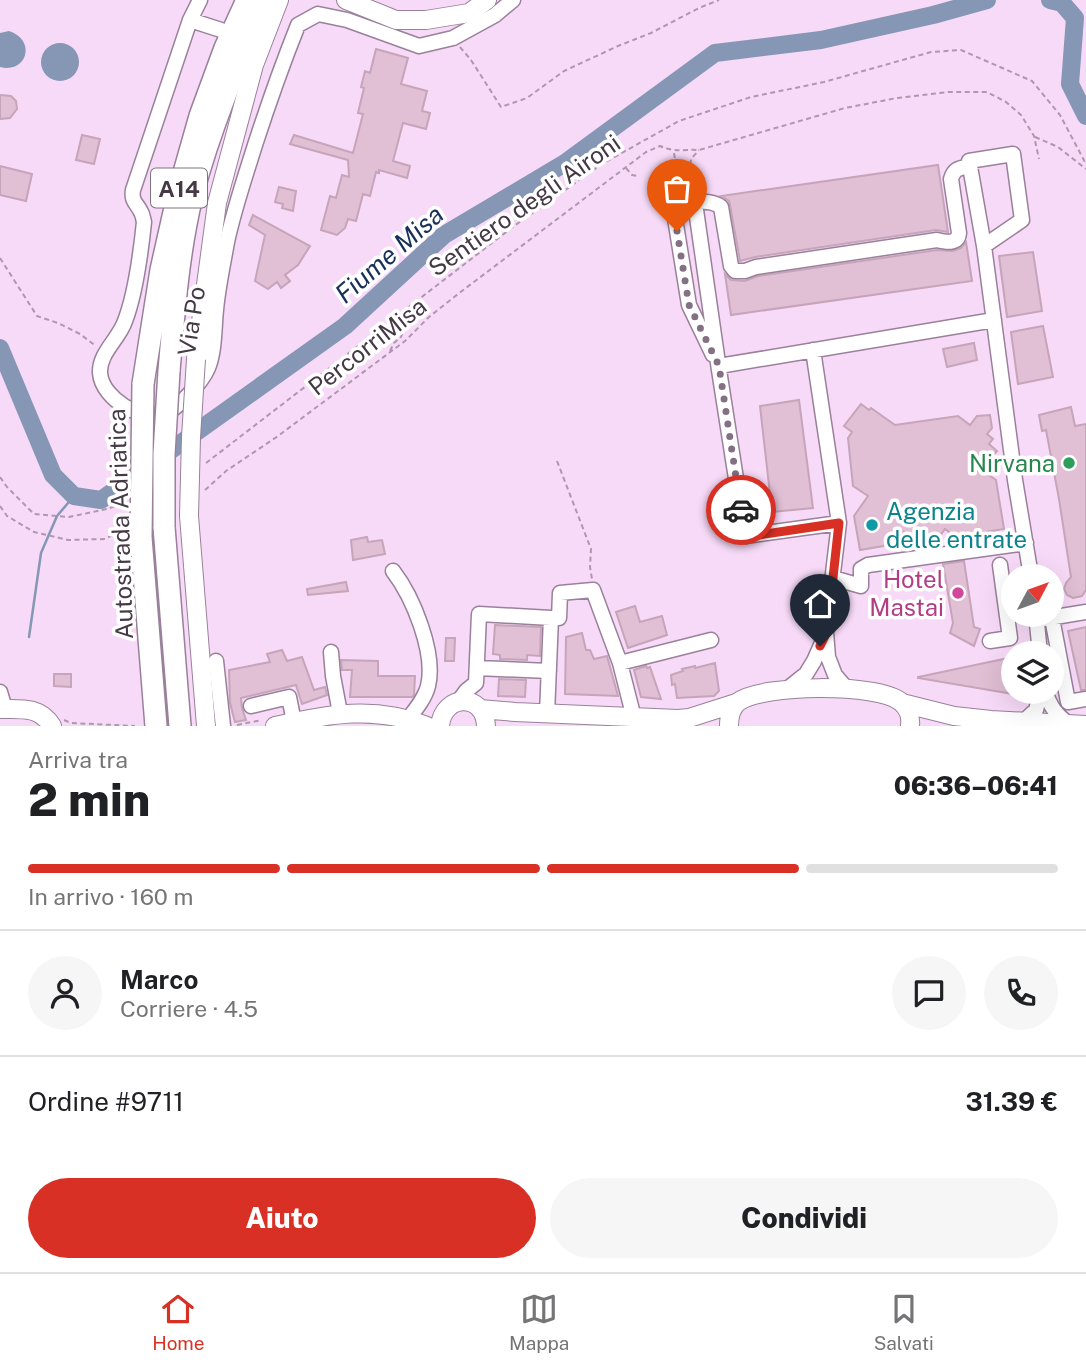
<!DOCTYPE html>
<html lang="it">
<meta charset="utf-8">
<style>
body{margin:0;font-family:"Public Sans",sans-serif;background:#f6f6f6;color:#202124;height:100vh;display:flex;flex-direction:column;font-size:26px;white-space:nowrap}
*{box-sizing:border-box;margin:0}
p{font-size:23px;color:#757577}
.icon{flex:none;width:38px;height:38px;fill:none;stroke:currentColor;stroke-width:2;stroke-linecap:round;stroke-linejoin:round}
.map{position:relative;height:726px;overflow:hidden}
.drawer{display:flex;flex-direction:column;background:#fff;flex:1}
.drawer>*{flex:none}
.needle{width:46px;rotate:49deg}
.controls{position:absolute;left:1001px;top:564px;display:grid;gap:14px}
.controls a{display:grid;place-items:center;width:63px;height:63px;border-radius:50%;background:#fff;box-shadow:0 7px 28px #0002;font-size:35px}
.pin{position:absolute;display:grid;place-items:center;width:60px;height:60px;color:#fff;margin:-72px -30px;border-radius:50% 50% 50% 0;rotate:-45deg;box-shadow:0 0 7px #0007}
.pin .icon{rotate:45deg}
.courier{position:absolute;display:grid;place-items:center;width:70px;height:70px;margin:-35px;border:5px solid #d93025;border-radius:50%;background:#fff;color:#222;box-shadow:0 2px 9px #0007}
.headline em{font-style:normal;font-weight:800}
.headline div{display:flex;flex-direction:column-reverse}
.headline{display:flex;align-items:center;justify-content:space-between;height:119px;padding:0 28px}
h1{font-size:46px;font-weight:800;line-height:52px}
.bar{display:grid;grid-template-columns:repeat(4,1fr);gap:10px 7px;align-content:center;height:84px;padding:0 28px}
.bar i{height:9px;border-radius:5px;background:#e0e0e0}
.bar .on{background:#d93025}
.bar p{grid-column:span 4}
.line{display:flex;align-items:center;gap:18px;padding:0 28px;border-top:2px solid #e0e0e0}
.line div{flex:1}
.round{display:grid;place-items:center;flex:none;width:74px;height:74px;border-radius:37px;background:#f6f6f6}
.primary-button{display:flex;gap:14px;margin-top:auto;padding:14px 28px}
.primary-button a{flex:1;height:80px;border-radius:42px;background:#d93025;color:#fff;font-size:28px;font-weight:800;line-height:80px;text-align:center}
.primary-button a+a{background:#f6f6f6;color:#202124}
.tab-bar{display:flex;justify-content:space-around;align-items:center;height:98px;border-top:2px solid #e0e0e0;background:#fff;font-size:19px;color:#757577}
.tab-bar a{display:grid;justify-items:center;gap:4px}
.tab-bar .on{color:#d93025}
.map>svg:first-child{display:block}
.water{fill:#8597b4}
.lines{fill:none;stroke-linecap:round;stroke-linejoin:round}
.stream{stroke:#8597b4;stroke-width:2.5}
.river{stroke:#8597b4;stroke-width:18}
.building{fill:#e1bfd4;stroke:#c6a4b9;stroke-width:2}
.minor-casing{stroke:#9a809a;stroke-width:17}
.major-casing{stroke:#9a809a;stroke-width:20}
.highway-casing{stroke:#9a809a;stroke-width:24}
.path{stroke:#ae98ae;stroke-width:2;stroke-dasharray:5 3.5;stroke-linecap:butt}
.minor{stroke:#fff;stroke-width:14}
.major{stroke:#fff;stroke-width:18}
.highway{stroke:#fff;stroke-width:21}
.major-bridge-casing{stroke:#9a809a;stroke-width:20;stroke-linecap:butt}
.highway-bridge-casing{stroke:#9a809a;stroke-width:24;stroke-linecap:butt}
.major-bridge{stroke:#fff;stroke-width:18}
.highway-bridge{stroke:#fff;stroke-width:21}
.done{stroke:#837183;stroke-width:7;stroke-dasharray:0 12.6}
.route{stroke:#d93025;stroke-width:9}
.leisure-dot{fill:#2e9e5b;stroke:#fff;stroke-width:2.5}
.culture-dot{fill:#0f9aa8;stroke:#fff;stroke-width:2.5}
.hotel-dot{fill:#d1479c;stroke:#fff;stroke-width:2.5}
.labels{text-anchor:middle;dominant-baseline:central;stroke-width:7;stroke-linejoin:round;paint-order:stroke}
.shield{fill:#fff;stroke:#7c747c;stroke-width:2}
.shield-label{font-size:23px;font-weight:bold;fill:#443944}
.street-label{font-size:24px;fill:#443944;stroke:#fff}
.leisure-label{font-size:24px;fill:#27864d;stroke:#fff;text-anchor:end}
.culture-label{font-size:24px;fill:#0d838f;stroke:#fff;text-anchor:start}
.hotel-label{font-size:24px;fill:#b23c85;stroke:#fff;text-anchor:end}
.water-label{font-size:26px;font-style:italic;fill:#173058;stroke:#fff}
</style>
<div class="map">
<svg width="1086" height="726" viewBox="0 0 1086 726">
<rect width="100%" height="100%" fill="#f7daf7"/>
<path class="water" d="M 9,31 C 37,40 27,74 0,67 L 0,33 Z
M41 62a19 19 0 1 1 38 0a19 19 0 1 1-38 0Z"/>
<g class="lines">
<path class="stream" d="M 29,637 L 41,553 L 57,516 L 74,496"/>
<path class="river" d="M 1050,0 L 1062,3 L 1075,18 L 1070,84 L 1086,116
M 0,348 L 53,475 L 74,496 L 101,500 L 345,326 L 444,235 L 565,163 L 715,53 L 821,40 L 933,15 L 987,0"/>
</g>
<path class="building" d="M 376,49 L 408,58 L 401,84 L 427,91 L 422,111 L 430,113 L 426,129 L 403,123 L 393,161 L 410,166 L 407,178 L 379,170 L 379,173 L 376,172 L 370,196 L 363,194 L 356,221 L 348,219 L 345,228 L 337,235 L 321,230 L 330,196 L 336,198 L 342,175 L 349,177 L 348,160 L 290,144 L 294,135 L 353,153 L 363,114 L 358,113 L 364,88 L 361,87 L 365,71 L 370,73 Z
M 0,95 L 11,96 L 16,101 L 17,109 L 10,118 L 0,119 Z
M 82,135 L 100,139 L 94,164 L 76,160 Z
M 938,165 L 948,232 L 936,230 L 755,257 L 740,261 L 730,205 L 729,201 L 721,196 Z
M 0,166 L 32,174 L 26,201 L 0,195 Z
M 279,187 L 296,191 L 293,211 L 282,208 L 283,204 L 275,202 Z
M 253,215 L 310,246 L 298,265 L 285,275 L 290,281 L 281,288 L 277,282 L 268,289 L 255,281 L 265,235 L 249,225 Z
M 966,242 L 972,281 L 731,315 L 725,274 L 731,280 L 745,281 L 758,276 L 937,250 L 953,251 L 961,248 Z
M 1033,252 L 1042,311 L 1007,317 L 999,256 Z
M 1043,326 L 1053,377 L 1018,384 L 1011,332 Z
M 974,343 L 977,360 L 947,367 L 943,349 Z
M 799,400 L 813,508 L 772,512 L 760,406 Z
M 861,404 L 869,410 L 871,408 L 895,425 L 958,416 L 970,425 L 977,416 L 990,415 L 992,428 L 987,434 L 993,439 L 989,444 L 997,451 L 990,459 L 994,463 L 986,473 L 996,480 L 1004,529 L 955,537 L 945,529 L 937,540 L 932,537 L 925,547 L 904,532 L 895,544 L 860,550 L 854,516 L 868,496 L 853,486 L 848,438 L 852,432 L 844,426 Z
M 1071,407 L 1075,426 L 1086,424 L 1086,590 L 1082,596 L 1073,598 L 1067,595 L 1064,589 L 1066,583 L 1071,577 L 1059,499 L 1046,430 L 1042,431 L 1039,415 Z
M 367,537 L 368,542 L 382,540 L 385,554 L 353,560 L 351,540 Z
M 964,561 L 974,627 L 980,629 L 974,646 L 950,633 L 953,623 L 943,564 Z
M 346,582 L 348,591 L 308,595 L 307,589 Z
M 635,606 L 640,622 L 662,616 L 667,635 L 628,648 L 616,612 Z
M 495,625 L 541,627 L 540,656 L 527,655 L 527,660 L 500,659 L 500,655 L 493,654 Z
M 1086,627 L 1086,690 L 1081,690 L 1068,631 Z
M 582,633 L 586,650 L 590,650 L 594,659 L 607,656 L 618,696 L 565,694 L 566,637 Z
M 446,638 L 455,638 L 454,661 L 445,661 Z
M 282,650 L 287,661 L 302,657 L 314,690 L 325,687 L 327,695 L 302,704 L 296,685 L 241,698 L 242,708 L 246,720 L 235,722 L 230,703 L 229,670 L 270,662 L 267,654 Z
M 1013,657 L 1013,694 L 918,678 L 918,677 Z
M 341,660 L 378,661 L 378,676 L 415,676 L 414,695 L 412,697 L 350,697 L 352,670 L 342,670 Z
M 715,663 L 719,691 L 714,696 L 677,698 L 675,684 L 672,685 L 671,675 L 683,671 L 682,669 L 695,666 L 695,668 Z
M 646,666 L 647,668 L 650,667 L 661,699 L 641,697 L 634,670 Z
M 54,674 L 71,674 L 71,687 L 54,686 Z
M 499,679 L 526,680 L 525,697 L 498,696 Z"/>
<g class="lines">
<defs>
<path id="minor" d="M 200,0 L 190,20 L 133,190 C 131,202 137,203 141,212 C 143,215 143,219 144,222 C 141,251 135,295 125,321 C 119,339 99,353 100,373 C 101,387 113,399 124,406 C 134,412 148,417 160,415 C 175,413 202,382 208,368 C 215,350 214,329 216,310 C 218,288 223,265 227,242 C 234,209 245,177 255,145 C 268,105 282,65 298,25 L 318,14 L 347,20 L 419,46 L 453,38 L 495,15 L 513,0
M 190,20 L 221,30
M 695,203 L 719,370 L 745,536 L 839,523 L 826,632 L 828,657 L 835,675 L 847,689
M 984,246 L 1022,220 L 1013,154 L 969,161 L 984,246 L 1015,480 L 1031,576
M 813,350 L 839,523
M 713,355 L 689,305 L 673,206 C 688,204 708,197 721,207 L 731,266 L 735,271 L 745,271 L 756,267 L 937,240 C 945,242 958,245 959,233 L 951,179 C 954,168 960,168 970,166
M 719,366 L 994,320
M 393,571 C 413,597 436,653 428,686 C 425,698 416,709 408,719
M 833,578 L 861,586 L 861,569 L 868,565 L 1026,543
M 1036,614 L 1040,653
M 551,618 L 559,618 L 560,593 L 593,590 L 620,663 L 634,718
M 1052,618 L 1068,702 L 1086,699
M 1037,620 L 1086,612
M 990,641 L 1010,638 L 1000,565
M 331,652 L 333,676 L 340,713
M 216,661 L 223,726
M 620,663 L 711,640
M 477,668 L 549,671
M 786,690 L 806,674 L 814,661 L 825,636
M 1045,691 C 1050,706 1056,715 1069,724
M 0,692 L 5,709
M 458,702 L 466,691 L 476,683 L 479,614 L 551,618 L 547,714
M 251,706 L 289,697 L 294,722
M 1023,722 L 1036,710 L 1041,691"/>
<path id="major" d="M 346,0 L 396,20 L 426,20 L 469,13 L 487,0
M 196,359 L 217,203 L 254,65 L 279,0
M 189,516 L 206,726
M 902,703 L 954,716 L 991,720 L 1086,725
M 0,709 C 20,709 40,706 52,726
M 480,709 L 515,712 L 678,719 L 689,718 L 736,703
M 275,726 C 328,714 375,705 427,726
M 440,726 C 443,693 485,693 486,726
M 729,726 C 729,717 731,708 738,702 C 762,684 878,683 901,702 C 909,709 911,716 910,726"/>
<path id="highway" d="M 169,371 C 174,313 178,254 192,196 C 210,128 237,64 265,0
M 143,384 L 161,270 L 179,190 L 200,116 L 225,48 L 247,0
M 164,527 L 180,726
M 141,537 L 156,726"/>
</defs>
<use href="#minor" class="minor-casing"/>
<use href="#major" class="major-casing"/>
<use href="#highway" class="highway-casing"/>
<path class="path" d="M 460,47 L 471,60 L 501,107 L 527,98 L 564,71 L 618,46 L 651,33 L 699,8 L 719,0
M 1035,137 L 1058,147 L 1086,169
M 674,153 L 675,159 L 690,167 L 691,159 L 699,150
M 626,168 L 632,175 L 637,176
M 0,258 L 37,316 L 58,323 L 80,334 L 96,346
M 390,351 L 394,343 L 401,337 L 414,304
M 557,461 L 591,549 L 590,567 L 592,579
M 206,463 L 514,226 L 602,164 L 679,121 L 751,97 L 824,82 L 931,52 L 961,50 L 1032,81 L 1060,115 L 1086,164
M 0,477 L 7,487 L 34,514 L 69,517 L 107,509 L 127,502
M 205,490 L 226,471 L 278,436 L 405,341 L 429,317 L 458,294 L 646,152 L 660,146 C 677,153 681,149 699,150 L 845,108 L 897,98 L 948,92 L 987,92 L 1006,102 L 1021,115 L 1034,136 L 1039,159
M 0,506 L 7,516 L 34,532 L 68,540 L 105,539 L 125,529
M 64,720 L 71,723 L 135,726
M 237,725 L 262,720"/>
<use href="#minor" class="minor"/>
<use href="#major" class="major"/>
<use href="#highway" class="highway"/>
<defs>
<path id="major-bridge" d="M 189,516 L 191,437 L 196,359"/>
<path id="highway-bridge" d="M 164,527 L 164,454 L 169,371
M 141,537 L 143,384"/>
</defs>
<use href="#major-bridge" class="major-bridge-casing"/>
<use href="#highway-bridge" class="highway-bridge-casing"/>
<use href="#major-bridge" class="major-bridge"/>
<use href="#highway-bridge" class="highway-bridge"/>
</g>
<g class="lines">
<path class="done" d="M 677,231 L 689,305 L 719,366 L 741,510"/>
<path class="route" d="M 741,510 L 745,537 L 839,523 L 827,632 L 820,646"/>
</g>
<circle class="leisure-dot" cx="1069" cy="463" r="7"/>
<circle class="culture-dot" cx="872" cy="525" r="7"/>
<circle class="hotel-dot" cx="958" cy="593" r="7"/>
<g class="labels">
<rect class="shield" x="151" y="168.5" width="56" height="39" rx="5"/>
<g class="shield-label">
<text x="179" y="188">A14</text>
</g>
<g class="street-label">
<text transform="translate(524 205) rotate(-35)">Sentiero degli Aironi</text>
<text transform="translate(191 321) rotate(-81)">Via Po</text>
<text transform="translate(367 346) rotate(-38)">PercorriMisa</text>
<text transform="translate(120 524) rotate(-92)">Autostrada Adriatica</text>
</g>
<g class="leisure-label">
<text x="1055" y="463">Nirvana</text>
</g>
<g class="culture-label">
<text x="886" y="511">Agenzia<tspan x="886" dy="28">delle entrate</tspan></text>
</g>
<g class="hotel-label">
<text x="944" y="579">Hotel<tspan x="944" dy="28">Mastai</tspan></text>
</g>
<g class="water-label">
<text transform="translate(389 254) rotate(-41)">Fiume Misa</text>
</g>
</g>
</svg>
<div class="controls">
<a><svg class="needle" viewBox="-14 -14 28 28"><path d="M0-13l5 13h-10z" fill="#e53935"/><path d="M0 13l5-13h-10z" fill="#757577"/></svg></a>
<a><svg class="icon" aria-label="layers" viewBox="0 0 24 24"><path d="M12 4l9 5-9 5-9-5zM3 14l9 5 9-5"/></svg></a>
</div>
<div class="pin" style="left:677px;top:231px;background:#ea580c"><svg class="icon" aria-label="bag" viewBox="0 0 24 24"><path d="M5 8h14l-1 12H6zM9 8a3 3 0 0 1 6 0"/></svg></div>
<div class="pin" style="left:820px;top:646px;background:#1f2937"><svg class="icon" aria-label="home" viewBox="0 0 24 24"><path d="M3 11l9-7 9 7M6 9v11h12V9"/></svg></div>
<div class="courier" style="left:741px;top:510px"><svg class="icon" aria-label="car" viewBox="0 0 24 24"><path d="M5 17H2v-5l4-1 3-4h7l3 4 3 1v5h-3M9 17h6M6 11h13"/><circle cx="7" cy="17" r="2"/><circle cx="17" cy="17" r="2"/></svg></div>
</div>
<section class="drawer">
<div class="headline"><div><h1>2 min</h1><p>Arriva tra</p></div><em>06:36–06:41</em></div>
<div class="bar"><i class="on"></i><i class="on"></i><i class="on"></i><i></i><p>In arrivo · 160 m</p></div>
<div class="line" style="height:126px"><a class="round"><svg class="icon" aria-label="person" viewBox="0 0 24 24"><circle cx="12" cy="8" r="4"/><path d="M4 21q1-7 8-7t8 7"/></svg></a><div><b>Marco</b><p>Corriere · 4.5</p></div><a class="round"><svg class="icon" aria-label="chat" viewBox="0 0 24 24"><path d="M4 5h16v11H9l-5 4z"/></svg></a><a class="round"><svg class="icon" aria-label="phone" viewBox="0 0 24 24"><path d="M5 4h4l2 5-3 2q2 4 5 5l2-3 5 2v4C11 20 4 13 5 4z"/></svg></a></div>
<div class="line" style="height:91px"><div>Ordine #9711</div><b>31.39 €</b></div>
<div class="primary-button"><a>Aiuto</a><a>Condividi</a></div>
</section>
<nav class="tab-bar">
<a class="on"><svg class="icon" aria-label="home" viewBox="0 0 24 24"><path d="M3 11l9-7 9 7M6 9v11h12V9"/></svg>Home</a>
<a><svg class="icon" aria-label="map" viewBox="0 0 24 24"><path d="M3 6l6-2 6 2 6-2v14l-6 2-6-2-6 2zM9 4v14M15 6v14"/></svg>Mappa</a>
<a><svg class="icon" aria-label="saved" viewBox="0 0 24 24"><path d="M7 4h10v16l-5-4-5 4z"/></svg>Salvati</a>
</nav>
